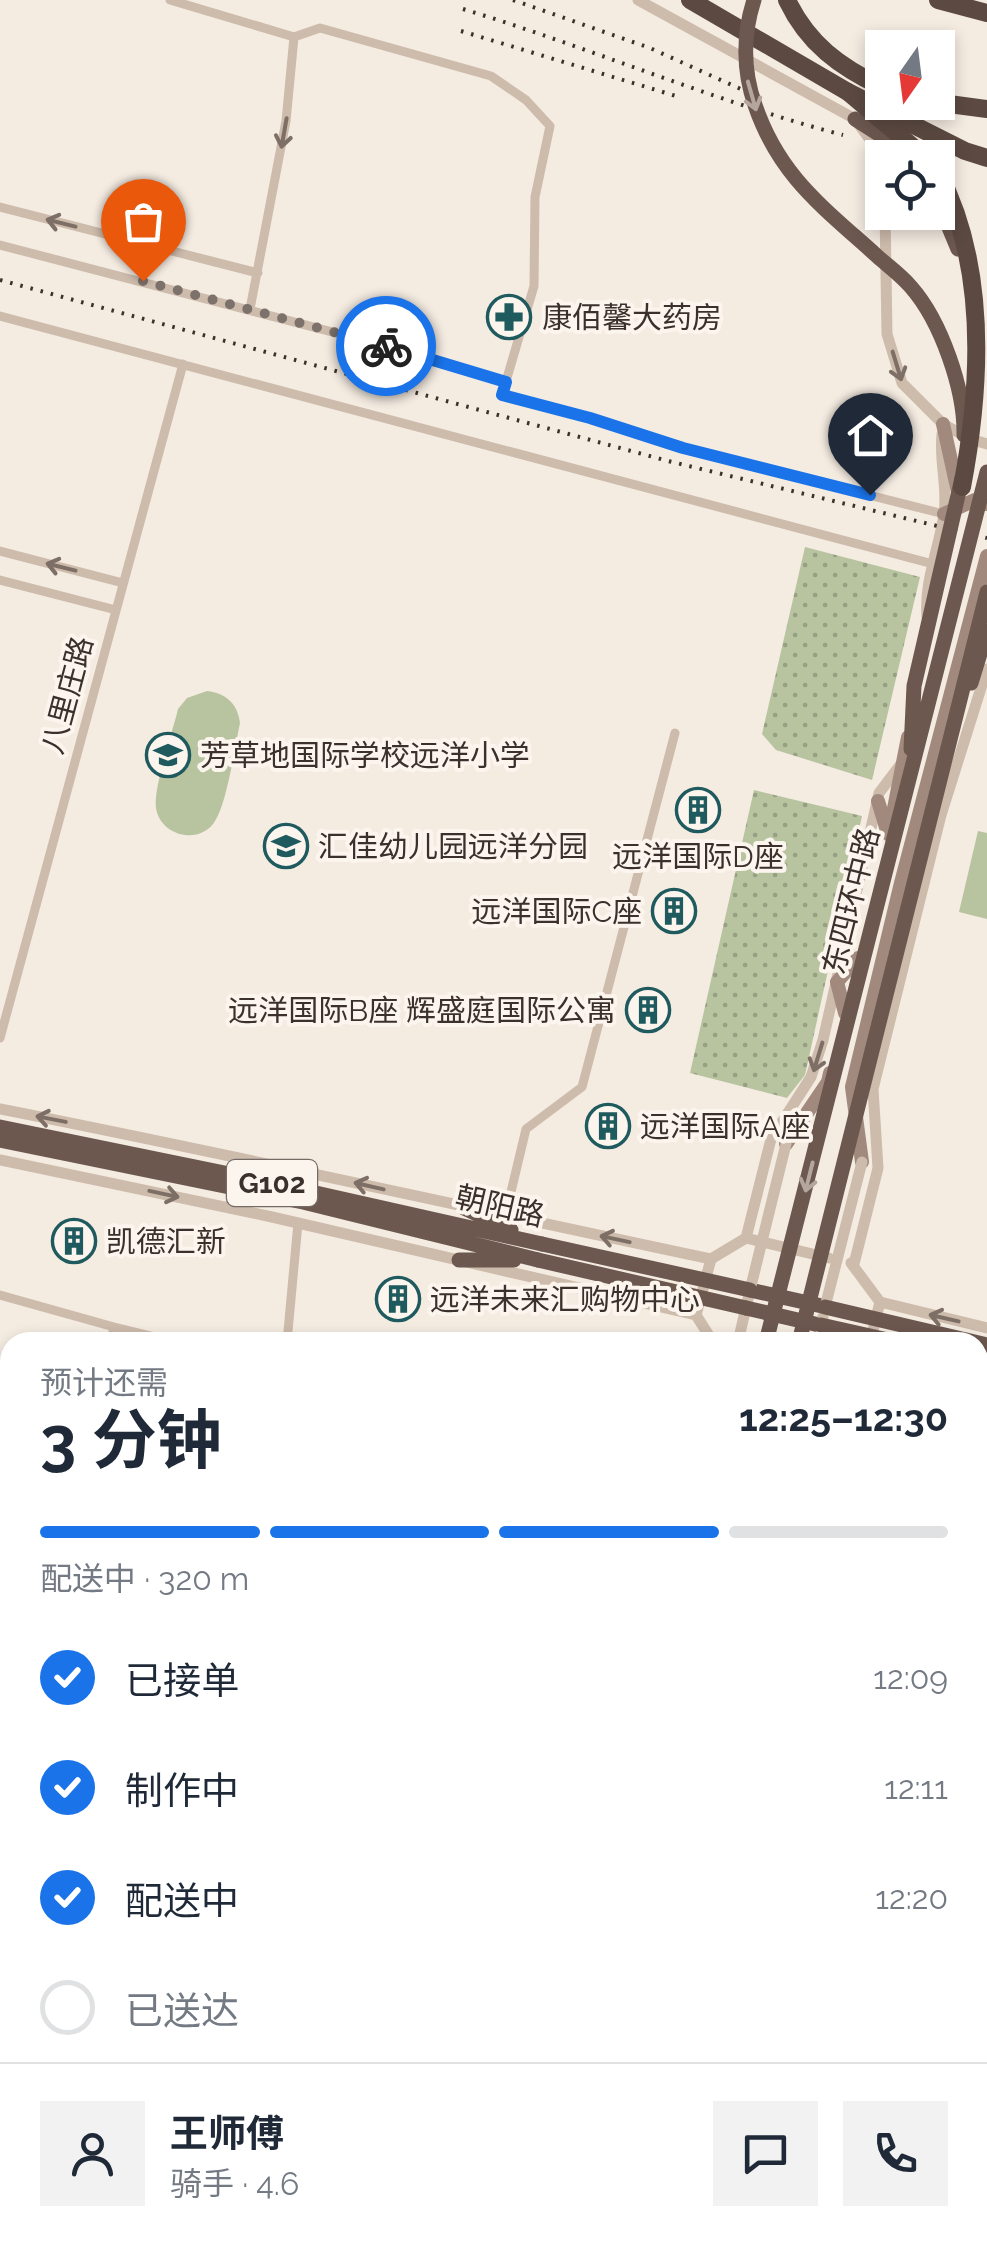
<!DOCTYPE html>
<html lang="zh">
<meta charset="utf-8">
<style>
body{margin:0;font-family:Raleway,"Noto Sans SC",sans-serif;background:#f2f2f3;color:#1f2937;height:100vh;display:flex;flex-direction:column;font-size:38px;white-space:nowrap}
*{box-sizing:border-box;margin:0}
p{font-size:32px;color:#747a83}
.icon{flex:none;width:55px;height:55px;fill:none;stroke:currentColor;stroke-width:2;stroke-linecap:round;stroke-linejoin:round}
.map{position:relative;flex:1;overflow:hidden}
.panel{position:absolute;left:0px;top:1332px;width:988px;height:932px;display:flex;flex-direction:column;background:#fff;border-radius:30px 30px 0 0;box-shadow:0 5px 15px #0003}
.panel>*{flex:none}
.needle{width:65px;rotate:194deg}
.buttons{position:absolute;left:865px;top:30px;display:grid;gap:20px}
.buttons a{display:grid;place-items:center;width:90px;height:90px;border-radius:0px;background:#fff;box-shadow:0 5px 15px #0003;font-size:50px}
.pin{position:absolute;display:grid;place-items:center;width:85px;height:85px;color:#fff;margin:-102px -42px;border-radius:50% 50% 50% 0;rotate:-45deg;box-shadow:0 0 10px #0007}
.pin .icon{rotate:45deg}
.courier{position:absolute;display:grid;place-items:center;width:100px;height:100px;margin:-50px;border:8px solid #1a73e8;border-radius:50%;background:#fff;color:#222;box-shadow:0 2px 12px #0007}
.head em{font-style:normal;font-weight:700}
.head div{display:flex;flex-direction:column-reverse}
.head{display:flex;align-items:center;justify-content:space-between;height:170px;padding:0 40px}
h1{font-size:65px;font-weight:700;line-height:75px}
.bar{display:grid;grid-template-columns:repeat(4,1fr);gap:15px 10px;align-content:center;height:120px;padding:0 40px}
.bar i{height:12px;border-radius:8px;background:#e0e1e3}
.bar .active{background:#1a73e8}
.bar p{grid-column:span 4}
.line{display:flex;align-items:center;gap:25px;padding:0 40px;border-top:2px solid #e0e1e3}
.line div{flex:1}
.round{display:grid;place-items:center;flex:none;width:105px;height:105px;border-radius:0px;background:#f2f2f3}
ol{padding:0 40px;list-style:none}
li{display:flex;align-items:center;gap:30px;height:110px}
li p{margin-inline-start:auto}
li .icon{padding:10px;border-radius:50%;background:#1a73e8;color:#fff;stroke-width:4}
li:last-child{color:#747a83}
li i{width:55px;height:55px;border:5px solid #e0e1e3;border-radius:50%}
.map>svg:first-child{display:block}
.grass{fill:url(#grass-dots)}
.pitch{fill:#b8c4a0}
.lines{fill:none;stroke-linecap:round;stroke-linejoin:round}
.canal{stroke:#7fb0b2;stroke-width:11}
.minor{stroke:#cdbbac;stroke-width:9}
.tertiary{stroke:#cdbbac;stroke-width:11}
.secondary{stroke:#a18a7d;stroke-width:14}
.trunk{stroke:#6c584f;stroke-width:15}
.motorway{stroke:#5c4a42;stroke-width:18}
.rail{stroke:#3b302b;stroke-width:4;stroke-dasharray:2.5 8;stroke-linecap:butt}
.tertiary-bridge{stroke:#cdbbac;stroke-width:11}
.trunk-bridge{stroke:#6c584f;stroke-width:15}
.motorway-bridge{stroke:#5c4a42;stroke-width:18}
.oneway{stroke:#b4a69e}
.oneway2{stroke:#7d6f65}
.done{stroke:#7c716b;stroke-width:10;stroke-dasharray:0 18}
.route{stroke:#1a73e8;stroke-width:12}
.labels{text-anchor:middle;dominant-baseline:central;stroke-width:8;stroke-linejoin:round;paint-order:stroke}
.shield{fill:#fbf5ee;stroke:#756b66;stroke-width:2.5}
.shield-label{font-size:28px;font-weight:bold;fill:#3b302b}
.poi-label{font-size:30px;fill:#3b302b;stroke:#fbf5ee;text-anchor:start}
.street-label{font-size:30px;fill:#3b302b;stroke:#fbf5ee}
</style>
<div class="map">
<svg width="987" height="2264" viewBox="0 0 987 2264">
<defs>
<pattern id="grass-dots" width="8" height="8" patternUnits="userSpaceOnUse" patternTransform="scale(2.5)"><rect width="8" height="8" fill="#b8c4a0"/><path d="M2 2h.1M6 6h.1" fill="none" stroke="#97a083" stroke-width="1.8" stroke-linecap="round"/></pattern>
</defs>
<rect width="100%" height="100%" fill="#f4ebe1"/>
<path class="grass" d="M 805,547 L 920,577 L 872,780 L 776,750 L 762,734 Z
M 754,790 L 862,816 L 805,1075 L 787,1098 L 690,1073 Z
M 282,2255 L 418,2255 L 415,2264 L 278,2264 Z"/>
<path class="pitch" d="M 207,691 C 226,693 238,704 240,723 C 235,746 227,803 215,821 C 200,846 160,836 156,808 C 153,788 173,731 178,709 L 187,698 Z
M 978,831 L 987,833 L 987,919 L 959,912 Z
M 10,2204 L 10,2255 L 67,2255 L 64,2264 L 0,2264 L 0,2238 Z"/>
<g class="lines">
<path class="canal" d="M 0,2032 L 10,2035"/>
<path class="minor" d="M 170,0 L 294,37 L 320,28 L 491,76 L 526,100 L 550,126 L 535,197 L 534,286 L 502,395 L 591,418 L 683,448 L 944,514
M 0,207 L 258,273
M 0,245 L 424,356 L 506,382
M 250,309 L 286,121 L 294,37
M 0,316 L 933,564
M 0,551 L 123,583
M 0,580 L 116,610
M 0,1038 L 183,364
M 505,1217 L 526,1129 L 582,1087 L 675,733
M 0,1295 L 114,1327
M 111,1342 L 114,1327 L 176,1342
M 287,1342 L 298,1223
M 0,1656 L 10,1662
M 0,1800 L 1,1795 L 10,1797"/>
<path class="tertiary" d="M 638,0 L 855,119 L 874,145 L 882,173
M 885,212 L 887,334 L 902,383 L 943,424 L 970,439 L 987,444
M 927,617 C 924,581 939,549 944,514 C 948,487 939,462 942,434
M 0,1109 C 238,1156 474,1209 711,1259
M 0,1160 L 272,1217 L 696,1315
M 746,1238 L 771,1139 L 811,1077 L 823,1040 L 879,793 L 901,764
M 851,1263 L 880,1302 L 870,1342
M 854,1264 L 878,1168 L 873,1089 L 941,815 L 987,669
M 880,1302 L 987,1328
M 713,1342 L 696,1315 L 711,1259 L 746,1238 L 829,1258
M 738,1342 L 750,1290
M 817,1342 L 823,1317
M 978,1379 L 987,1381
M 942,2255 L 977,2264
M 478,2264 L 482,2255
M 512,2264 L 515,2255
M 595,2264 L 597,2255
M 608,2264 L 608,2255"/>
<path class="secondary" d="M 943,424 L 958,492
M 944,514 L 975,500 L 987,504
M 878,801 L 888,834
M 890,829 L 908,737
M 845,1013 L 837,982 L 858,958
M 786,1144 L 828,1082 L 830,1073
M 862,1162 L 852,1087 L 901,883 L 987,556"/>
<path class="trunk" d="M 855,119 L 894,144 L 907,158
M 938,201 L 958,249
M 971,683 L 987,631
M 0,1127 L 249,1178 L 542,1244
M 0,1140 L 303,1202 L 538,1260
M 464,1208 L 511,1230
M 459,1260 L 514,1260
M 750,1290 L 822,1306
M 746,1308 L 815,1324
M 978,1361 L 987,1363
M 533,2264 L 536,2255
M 570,2264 L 572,2255"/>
<path class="motorway" d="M 690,0 L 848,92 L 965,151 L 987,158
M 787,0 C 808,44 840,67 882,87
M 938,0 L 987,13
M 934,102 L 987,109"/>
<path class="rail" d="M 513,0 L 650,48 L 765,100
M 463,9 C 591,48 713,101 843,135
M 461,31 L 676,96
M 0,280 L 668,461 L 987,538"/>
<path class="tertiary-bridge" d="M 750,1290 L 786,1144
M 825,1307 L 862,1162"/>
<path class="trunk-bridge" d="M 754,0 C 743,34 743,71 755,105 C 779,176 823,207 877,256 C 888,266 901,275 911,287 C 941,321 965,390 964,435
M 911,749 L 914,686 L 962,478
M 542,1244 L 750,1290
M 538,1260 L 746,1308
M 825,1307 L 987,1345
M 821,1325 L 897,1342
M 766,1342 L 987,472
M 799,1342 L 987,592"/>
<path class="motorway-bridge" d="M 848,92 L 926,158
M 938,172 C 987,265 982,382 962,487"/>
</g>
<defs><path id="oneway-shaft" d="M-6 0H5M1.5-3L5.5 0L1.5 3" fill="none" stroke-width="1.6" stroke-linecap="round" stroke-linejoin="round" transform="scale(2.5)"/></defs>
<g class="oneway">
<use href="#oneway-shaft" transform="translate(752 96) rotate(74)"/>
<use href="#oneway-shaft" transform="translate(809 1177) rotate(104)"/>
</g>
<g class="oneway2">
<use href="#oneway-shaft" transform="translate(284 133) rotate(100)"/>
<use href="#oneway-shaft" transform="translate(61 223) rotate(-166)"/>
<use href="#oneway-shaft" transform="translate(897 366) rotate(73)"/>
<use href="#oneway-shaft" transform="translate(61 567) rotate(-166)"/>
<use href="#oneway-shaft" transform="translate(818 1057) rotate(107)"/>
<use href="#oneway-shaft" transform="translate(51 1119) rotate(-169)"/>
<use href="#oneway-shaft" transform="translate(369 1186) rotate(-167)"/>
<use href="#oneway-shaft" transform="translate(164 1194) rotate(12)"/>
<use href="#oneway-shaft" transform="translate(615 1239) rotate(-168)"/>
<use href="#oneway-shaft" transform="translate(944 1318) rotate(-167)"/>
</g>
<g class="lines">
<path class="done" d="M 143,281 L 386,346"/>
<path class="route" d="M 386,346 L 506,382 L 502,395 L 590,418 L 683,448 L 870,495"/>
</g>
<defs>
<symbol id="pharmacy-ring" viewBox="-11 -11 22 22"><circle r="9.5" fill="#fbf5ee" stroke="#1f5a5e" stroke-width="1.5"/><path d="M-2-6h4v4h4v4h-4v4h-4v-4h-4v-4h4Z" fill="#1f5a5e"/></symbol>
<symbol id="school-ring" viewBox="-11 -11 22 22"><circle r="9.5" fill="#fbf5ee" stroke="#1f5a5e" stroke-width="1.5"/><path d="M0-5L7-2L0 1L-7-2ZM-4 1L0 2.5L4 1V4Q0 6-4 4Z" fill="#1f5a5e"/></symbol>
<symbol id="building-ring" viewBox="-11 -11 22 22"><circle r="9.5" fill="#fbf5ee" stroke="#1f5a5e" stroke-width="1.5"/><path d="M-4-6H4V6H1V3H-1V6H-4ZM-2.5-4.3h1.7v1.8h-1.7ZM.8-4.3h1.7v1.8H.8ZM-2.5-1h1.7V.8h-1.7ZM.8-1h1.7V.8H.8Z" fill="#1f5a5e"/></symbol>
</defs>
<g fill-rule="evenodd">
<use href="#pharmacy-ring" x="484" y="292" width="50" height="50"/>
<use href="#school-ring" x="143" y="730" width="50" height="50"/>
<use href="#building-ring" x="673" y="785" width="50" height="50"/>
<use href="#school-ring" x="261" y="821" width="50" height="50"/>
<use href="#building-ring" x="649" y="886" width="50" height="50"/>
<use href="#building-ring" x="623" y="985" width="50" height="50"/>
<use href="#building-ring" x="583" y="1101" width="50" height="50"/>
<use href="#building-ring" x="49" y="1216" width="50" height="50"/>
<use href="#building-ring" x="373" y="1274" width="50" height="50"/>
</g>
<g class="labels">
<rect class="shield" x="227" y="1160" width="90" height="46" rx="8"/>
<g class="shield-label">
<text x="272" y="1183">G102</text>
</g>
<g class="poi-label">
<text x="542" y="317">康佰馨大药房</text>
<text x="200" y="755">芳草地国际学校远洋小学</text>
<text x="318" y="846">汇佳幼儿园远洋分园</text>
<text x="698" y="856" text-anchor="middle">远洋国际D座</text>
<text x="642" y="911" text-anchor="end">远洋国际C座</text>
<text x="616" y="1010" text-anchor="end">远洋国际B座 辉盛庭国际公寓</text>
<text x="640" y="1126">远洋国际A座</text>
<text x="106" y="1241">凯德汇新</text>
<text x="430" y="1299">远洋未来汇购物中心</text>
</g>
<g class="street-label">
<text transform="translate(67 695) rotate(-75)">八里庄路</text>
<text transform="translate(851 901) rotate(-76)">东四环中路</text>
<text transform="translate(500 1206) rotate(13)">朝阳路</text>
</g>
</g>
</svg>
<div class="buttons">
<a><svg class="needle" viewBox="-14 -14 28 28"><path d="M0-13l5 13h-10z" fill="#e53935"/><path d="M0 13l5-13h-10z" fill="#747a83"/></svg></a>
<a><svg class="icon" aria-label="locate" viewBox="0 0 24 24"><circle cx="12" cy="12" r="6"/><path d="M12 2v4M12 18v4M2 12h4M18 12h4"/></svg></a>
</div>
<div class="pin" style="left:143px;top:281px;background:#ea580c"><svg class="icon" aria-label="bag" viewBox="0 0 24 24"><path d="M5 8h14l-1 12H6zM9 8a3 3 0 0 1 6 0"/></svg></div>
<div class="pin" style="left:870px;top:495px;background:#1f2937"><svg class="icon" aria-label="home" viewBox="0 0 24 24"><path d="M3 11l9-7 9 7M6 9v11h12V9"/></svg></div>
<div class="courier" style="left:386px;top:346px"><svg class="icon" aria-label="bike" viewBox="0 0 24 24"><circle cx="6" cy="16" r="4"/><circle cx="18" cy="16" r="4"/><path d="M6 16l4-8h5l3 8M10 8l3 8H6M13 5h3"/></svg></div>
<section class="panel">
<div class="head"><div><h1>3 分钟</h1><p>预计还需</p></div><em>12:25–12:30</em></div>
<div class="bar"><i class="active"></i><i class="active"></i><i class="active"></i><i></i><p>配送中 · 320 m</p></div>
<ol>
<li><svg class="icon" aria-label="check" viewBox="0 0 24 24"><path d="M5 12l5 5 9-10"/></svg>已接单<p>12:09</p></li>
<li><svg class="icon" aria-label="check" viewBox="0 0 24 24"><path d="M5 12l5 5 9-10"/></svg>制作中<p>12:11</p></li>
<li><svg class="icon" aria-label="check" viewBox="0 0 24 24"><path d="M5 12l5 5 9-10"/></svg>配送中<p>12:20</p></li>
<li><i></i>已送达</li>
</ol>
<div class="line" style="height:180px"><a class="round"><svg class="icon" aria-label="person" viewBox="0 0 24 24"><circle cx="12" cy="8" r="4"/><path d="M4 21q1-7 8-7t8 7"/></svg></a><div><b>王师傅</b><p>骑手 · 4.6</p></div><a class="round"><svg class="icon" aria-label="chat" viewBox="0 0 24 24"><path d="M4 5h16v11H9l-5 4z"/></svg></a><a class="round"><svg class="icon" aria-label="phone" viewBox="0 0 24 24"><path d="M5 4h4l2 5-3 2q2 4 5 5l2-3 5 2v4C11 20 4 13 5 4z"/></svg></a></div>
</section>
</div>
